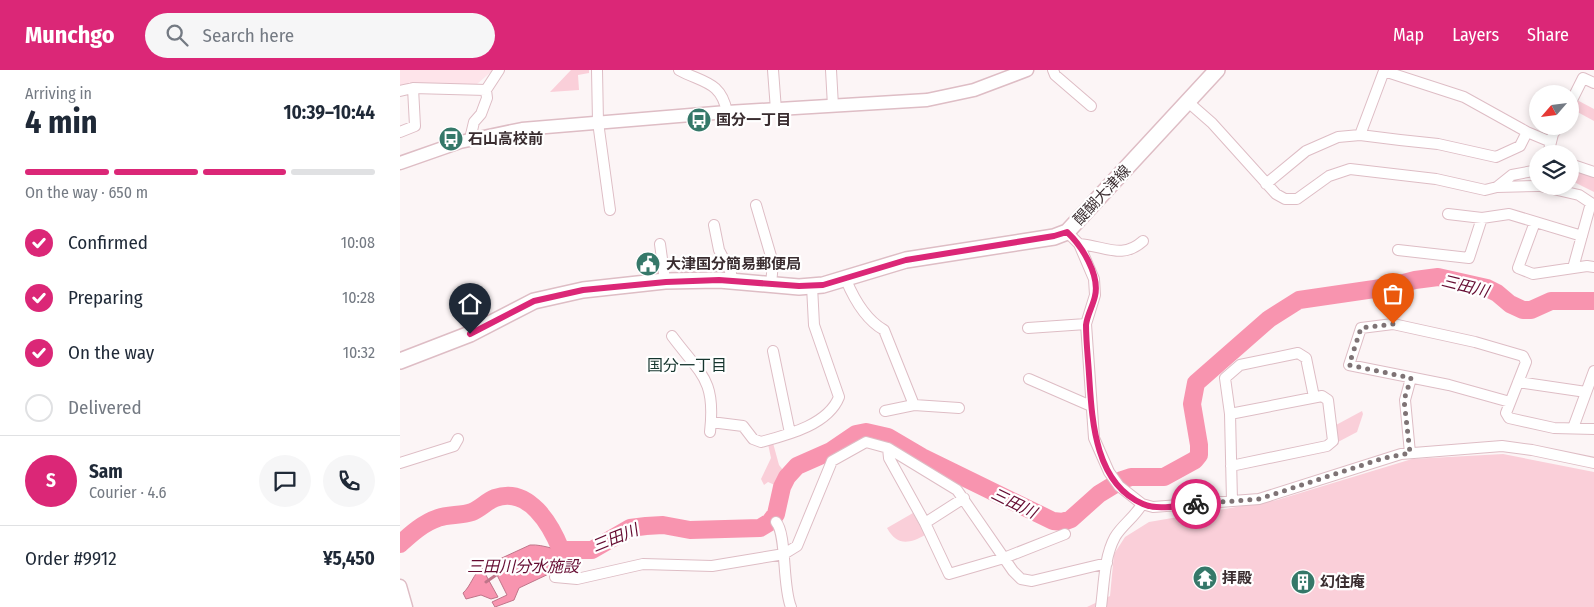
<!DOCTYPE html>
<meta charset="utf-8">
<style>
body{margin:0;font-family:"Fira Sans Condensed","Noto Sans JP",sans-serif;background:#f6f6f7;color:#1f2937;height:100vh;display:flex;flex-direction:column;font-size:19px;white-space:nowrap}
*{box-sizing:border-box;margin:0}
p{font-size:16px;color:#747a83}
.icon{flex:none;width:28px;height:28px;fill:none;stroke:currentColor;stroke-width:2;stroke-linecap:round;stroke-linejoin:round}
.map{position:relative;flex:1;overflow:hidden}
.sheet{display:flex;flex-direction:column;background:#fff;width:400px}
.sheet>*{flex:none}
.needle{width:32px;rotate:242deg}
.fabs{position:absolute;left:1129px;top:15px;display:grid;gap:10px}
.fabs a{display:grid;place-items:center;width:50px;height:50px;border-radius:50%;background:#fff;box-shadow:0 2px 8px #0003;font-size:25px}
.pin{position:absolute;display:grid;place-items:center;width:42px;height:42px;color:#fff;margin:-51px -21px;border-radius:50% 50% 50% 0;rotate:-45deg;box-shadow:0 0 5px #0007}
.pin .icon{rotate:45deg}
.courier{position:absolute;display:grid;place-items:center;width:50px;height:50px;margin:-25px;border:4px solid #db2777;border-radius:50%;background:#fff;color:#222;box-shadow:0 1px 6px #0007}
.headline em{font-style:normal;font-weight:700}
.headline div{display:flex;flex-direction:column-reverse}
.headline{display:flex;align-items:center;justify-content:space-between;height:85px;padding:0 25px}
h1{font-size:32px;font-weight:700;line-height:38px}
.bar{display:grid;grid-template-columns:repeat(4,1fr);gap:8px 5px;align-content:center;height:60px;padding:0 25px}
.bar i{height:6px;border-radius:4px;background:#e0e1e3}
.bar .selected{background:#db2777}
.bar p{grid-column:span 4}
.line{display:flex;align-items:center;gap:12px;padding:0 25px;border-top:1px solid #e0e1e3}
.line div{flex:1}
.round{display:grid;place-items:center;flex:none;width:52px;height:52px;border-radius:26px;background:#f6f6f7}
ol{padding:0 25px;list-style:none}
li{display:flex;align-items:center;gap:15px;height:55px}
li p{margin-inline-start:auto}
li .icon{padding:5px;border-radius:50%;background:#db2777;color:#fff;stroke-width:4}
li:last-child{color:#747a83}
li i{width:28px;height:28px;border:2px solid #e0e1e3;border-radius:50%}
header{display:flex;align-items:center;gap:30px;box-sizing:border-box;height:70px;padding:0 25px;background:#db2777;color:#fff}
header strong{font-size:24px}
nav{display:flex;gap:28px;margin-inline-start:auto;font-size:18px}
.search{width:350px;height:45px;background:#f6f6f7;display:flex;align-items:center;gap:12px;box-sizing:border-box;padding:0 18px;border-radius:28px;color:#747a83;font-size:19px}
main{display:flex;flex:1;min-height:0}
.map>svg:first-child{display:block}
.built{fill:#fee4ea}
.green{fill:#facfd9}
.water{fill:#f894af;stroke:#bf7589}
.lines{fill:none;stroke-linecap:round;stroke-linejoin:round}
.stream{stroke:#bf7589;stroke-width:3}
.river{stroke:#f894af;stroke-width:18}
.minor-casing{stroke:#debdc5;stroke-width:12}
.tertiary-casing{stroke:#debdc5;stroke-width:15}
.secondary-casing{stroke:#debdc5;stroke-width:18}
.minor{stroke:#fff;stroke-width:10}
.tertiary{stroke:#fff;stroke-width:12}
.secondary{stroke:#fff;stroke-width:15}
.done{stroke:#7e7375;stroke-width:5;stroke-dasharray:0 9}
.route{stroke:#db2777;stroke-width:6}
.labels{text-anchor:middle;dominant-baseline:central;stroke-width:4.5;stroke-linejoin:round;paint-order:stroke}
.poi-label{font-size:15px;font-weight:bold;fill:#3a2d30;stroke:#fff;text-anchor:start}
.street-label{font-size:15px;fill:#3a2d30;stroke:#fff}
.water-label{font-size:16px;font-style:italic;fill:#650b31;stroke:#fff}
.neighbourhood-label{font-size:16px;fill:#16352e;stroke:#fff}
</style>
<header>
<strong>Munchgo</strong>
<div class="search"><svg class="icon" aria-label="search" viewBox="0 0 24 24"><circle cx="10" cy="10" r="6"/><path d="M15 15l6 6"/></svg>Search here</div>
<nav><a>Map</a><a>Layers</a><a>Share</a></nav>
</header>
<main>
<section class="sheet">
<div class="headline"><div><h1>4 min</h1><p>Arriving in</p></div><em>10:39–10:44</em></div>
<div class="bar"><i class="selected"></i><i class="selected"></i><i class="selected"></i><i></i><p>On the way · 650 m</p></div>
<ol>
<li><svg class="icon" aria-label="check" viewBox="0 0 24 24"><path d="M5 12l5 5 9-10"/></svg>Confirmed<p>10:08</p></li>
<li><svg class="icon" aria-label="check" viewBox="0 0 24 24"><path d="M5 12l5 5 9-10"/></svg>Preparing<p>10:28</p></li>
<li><svg class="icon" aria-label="check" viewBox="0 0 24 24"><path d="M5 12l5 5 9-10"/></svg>On the way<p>10:32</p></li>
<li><i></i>Delivered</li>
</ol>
<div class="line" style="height:90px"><b class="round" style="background:#db2777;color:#fff">S</b><div><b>Sam</b><p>Courier · 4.6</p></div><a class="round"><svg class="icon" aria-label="chat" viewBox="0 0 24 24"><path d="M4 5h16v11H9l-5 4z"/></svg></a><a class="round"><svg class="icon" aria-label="phone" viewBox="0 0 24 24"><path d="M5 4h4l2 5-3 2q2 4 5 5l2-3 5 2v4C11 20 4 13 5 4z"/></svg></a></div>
<div class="line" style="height:65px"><div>Order #9912</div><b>¥5,450</b></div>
</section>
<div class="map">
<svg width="1194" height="537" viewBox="0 0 1194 537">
<rect width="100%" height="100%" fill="#fcf5f6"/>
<path class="built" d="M 0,0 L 93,0 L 77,14 L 0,15 Z"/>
<path class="green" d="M 171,0 L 189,0 L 189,3 L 178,5 L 179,20 L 150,22 Z
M 1177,30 L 1194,39 L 1194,51 L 1172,39 Z
M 1170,100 L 1194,105 L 1194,122 L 1170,110 Z
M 962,341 L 963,344 L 957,362 L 938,372 L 936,355 Z
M 373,373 L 379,395 L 386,404 L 377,416 L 368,412 L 364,415 L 361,409 L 371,388 L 368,374 Z
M 1103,384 L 1194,402 L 1194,537 L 687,537 L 710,526 L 714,484 L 725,467 L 749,452 L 877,430 L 1012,389 Z
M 513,443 L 525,465 C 509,474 497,476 487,458 Z"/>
<path class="water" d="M 130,475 C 145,474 157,482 173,481 L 175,487 L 155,501 L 119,518 L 114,530 L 95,537 L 92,532 L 107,525 L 91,493 Z
M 82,498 L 98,527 L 91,529 L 81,525 L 66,529 L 63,523 C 71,516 73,504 82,498 Z"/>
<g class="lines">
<path class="stream" d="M 171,485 L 192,480
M 86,512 L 99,503"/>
<path class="river" d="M 0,474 C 11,464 23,453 38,448 C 48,444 61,446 72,442 C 80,439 87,431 95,428 C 129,416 151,455 161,480 L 192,480 L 230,458 L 246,456 L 263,455 L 290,460 L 360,458 L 370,452 L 376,444 L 382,417 L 387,407 L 397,396 L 431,381 L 456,364 L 466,362 L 488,367 L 522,387 L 653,451 L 663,452 L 671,449 L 699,424 L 722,410 L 731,407 L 764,407 L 795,390 L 799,385 L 799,375 L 792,334 L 796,313 L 869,249 L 899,230 L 988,217 L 1015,210 L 1038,207 L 1087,218 L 1097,223 L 1110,234 L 1123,240 L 1131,240 L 1151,231 L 1194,231"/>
<defs>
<path id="minor" d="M 197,0 L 198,52 L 210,140
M 279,0 C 303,13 321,11 327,42
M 373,0 L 376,40
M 431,0 L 433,36
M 653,0 L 655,5 L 691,36
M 0,21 L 13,18 L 86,20
M 788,32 L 812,53 L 876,124 L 885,129 L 897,129 L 929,106 L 950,99 L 1036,109 L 1085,120 L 1097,117 L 1112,105 L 1138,100
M 1170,34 L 1183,8 L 1194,13
M 0,62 L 15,56 L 13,18
M 960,65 L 984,1 L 1064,27 L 1127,62 L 1151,72
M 70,69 L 74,52 L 81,44 L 87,28 L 86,20 L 99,0
M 1148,84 L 1153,64 L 1159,56
M 1170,94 L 1194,102
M 866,114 L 906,81 L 938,67 L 960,65 L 1000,70 L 1038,74 L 1096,87 L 1120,76 L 1127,62
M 1140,116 L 1179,125 L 1191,133 L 1173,198
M 1097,117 L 1138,116
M 356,135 L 373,193 L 371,214
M 1048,144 L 1082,148 L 1109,144 L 1182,166
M 1135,152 L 1118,198 L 1133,204 L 1187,196 L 1194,197
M 314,155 L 319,180 L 331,203 L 332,211
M 667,162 L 679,174 L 694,209 L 695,225 L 686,254 L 694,368 L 709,402 L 719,416 L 742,434 L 753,437 L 859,429 L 1001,384 L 1102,376 L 1132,380 L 1194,393
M 260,174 L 265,211
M 679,174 C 705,176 722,190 743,171
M 998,180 L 1069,188 L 1082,148
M 446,210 C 454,229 466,250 484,260 L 514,335 L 485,341
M 628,258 L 686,254
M 272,266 C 301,305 316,309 310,362
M 373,281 L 390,363
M 629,309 L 691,336
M 1118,312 L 1186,322
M 1110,332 L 1049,315 L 949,295 L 961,258 L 993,254 L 1075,272 L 1123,286 L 1126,292 L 1106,343 L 1109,348 L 1154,358 L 1194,359
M 514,335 L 559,338
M 830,344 L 922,326 L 928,330 L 933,371 L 927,376 L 831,396
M 311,352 L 343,356 L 353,369 L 361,372 C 387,365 428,355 439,327 L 414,255 L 412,216
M 1173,358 L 1194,301
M 488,378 L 489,388 L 525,453 L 549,504 L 604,488 L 665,464
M 1010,383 L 1005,330 L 1011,308
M 0,393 L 54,376 L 58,369
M 832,431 L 830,344 L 825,308 L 840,295 L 898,283 L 906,288 L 914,327
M 376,452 C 387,464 382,516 391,537
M 525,453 L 564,428
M 155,507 L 177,509 L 243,494 L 312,496 L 384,484 L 397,476 L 432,391 L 466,372 L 488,378 L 557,420 L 613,501 L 621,509 L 632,511 L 707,493
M 701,537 C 704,515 704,487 715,467 C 722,455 735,447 742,434"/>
<path id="tertiary" d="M 0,93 L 60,72 L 122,59 L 327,42 L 527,30 L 574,20 L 627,0
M 0,516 L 6,537"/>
<path id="secondary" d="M 0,291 L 70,264 L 134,231 L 183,220 L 265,211 L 319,210 L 399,217 L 423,215 L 506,190 L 654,167 L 667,162 L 817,0"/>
</defs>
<use href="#minor" class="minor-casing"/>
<use href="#tertiary" class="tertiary-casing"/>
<use href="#secondary" class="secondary-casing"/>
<use href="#minor" class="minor"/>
<use href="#tertiary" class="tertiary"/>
<use href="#secondary" class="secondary"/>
</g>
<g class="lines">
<path class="done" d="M 796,434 L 859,429 L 984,388 L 1010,383 L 1004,330 L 1011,308 L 949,295 L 961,258 L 993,254"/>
<path class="route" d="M 70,264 L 134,231 L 183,220 L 266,212 L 319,210 L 399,216 L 423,215 L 506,190 L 654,166 L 667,162 C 682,176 700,205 695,226 C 693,236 687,245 686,255 C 686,271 688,288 689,304 C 692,349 694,413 743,434 C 758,441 780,435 796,434"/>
</g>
<defs>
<symbol id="bus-disc" viewBox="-11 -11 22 22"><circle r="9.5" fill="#357869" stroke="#fff"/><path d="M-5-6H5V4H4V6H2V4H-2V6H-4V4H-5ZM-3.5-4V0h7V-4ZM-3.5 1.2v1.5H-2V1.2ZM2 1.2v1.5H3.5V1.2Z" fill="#fff"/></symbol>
<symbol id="civic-disc" viewBox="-11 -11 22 22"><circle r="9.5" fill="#357869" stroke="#fff"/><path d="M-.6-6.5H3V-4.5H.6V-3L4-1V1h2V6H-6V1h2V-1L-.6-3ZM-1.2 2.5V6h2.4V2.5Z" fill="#fff"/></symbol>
<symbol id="temple-disc" viewBox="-11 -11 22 22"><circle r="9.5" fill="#357869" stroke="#fff"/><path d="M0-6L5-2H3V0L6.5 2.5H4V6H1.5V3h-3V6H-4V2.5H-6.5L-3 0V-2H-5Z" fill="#fff"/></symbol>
<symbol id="building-disc" viewBox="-11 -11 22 22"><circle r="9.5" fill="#357869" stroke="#fff"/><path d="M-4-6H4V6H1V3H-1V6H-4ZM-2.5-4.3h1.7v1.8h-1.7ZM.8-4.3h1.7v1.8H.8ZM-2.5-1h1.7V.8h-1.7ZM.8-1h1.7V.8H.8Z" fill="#fff"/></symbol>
</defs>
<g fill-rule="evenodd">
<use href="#bus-disc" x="285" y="36" width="28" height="28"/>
<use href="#bus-disc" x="37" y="55" width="28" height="28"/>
<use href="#civic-disc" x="234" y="180" width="28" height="28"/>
<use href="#temple-disc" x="791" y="494" width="28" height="28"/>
<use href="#building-disc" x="889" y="498" width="28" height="28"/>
</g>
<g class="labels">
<g class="poi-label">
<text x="316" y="50">国分一丁目</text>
<text x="68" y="69">石山高校前</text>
<text x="266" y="194">大津国分簡易郵便局</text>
<text x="822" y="508">拝殿</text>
<text x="920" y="512">幻住庵</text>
</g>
<g class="street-label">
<text transform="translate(702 125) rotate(-47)">醍醐大津線</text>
</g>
<g class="water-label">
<text transform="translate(1065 216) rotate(14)">三田川</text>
<text transform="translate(614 433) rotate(26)">三田川</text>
<text transform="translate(215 468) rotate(-22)">三田川</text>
<text x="123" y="496">三田川分水施設</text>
</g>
<g class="neighbourhood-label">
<text x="287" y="295">国分一丁目</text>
</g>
</g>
</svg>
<div class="fabs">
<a><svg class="needle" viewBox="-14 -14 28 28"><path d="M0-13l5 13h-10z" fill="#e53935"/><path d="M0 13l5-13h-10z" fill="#747a83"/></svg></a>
<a><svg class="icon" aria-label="layers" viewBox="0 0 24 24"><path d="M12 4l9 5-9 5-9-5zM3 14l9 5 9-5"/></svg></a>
</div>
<div class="pin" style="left:993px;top:254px;background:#ea580c"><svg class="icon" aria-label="bag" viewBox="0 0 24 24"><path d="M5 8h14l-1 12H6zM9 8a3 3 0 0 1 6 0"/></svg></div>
<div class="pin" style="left:70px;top:264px;background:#1f2937"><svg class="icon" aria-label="home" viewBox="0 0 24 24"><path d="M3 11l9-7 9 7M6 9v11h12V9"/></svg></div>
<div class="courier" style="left:796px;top:434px"><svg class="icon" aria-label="bike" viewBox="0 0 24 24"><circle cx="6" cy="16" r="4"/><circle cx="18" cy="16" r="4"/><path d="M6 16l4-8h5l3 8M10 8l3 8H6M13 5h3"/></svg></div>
</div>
</main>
